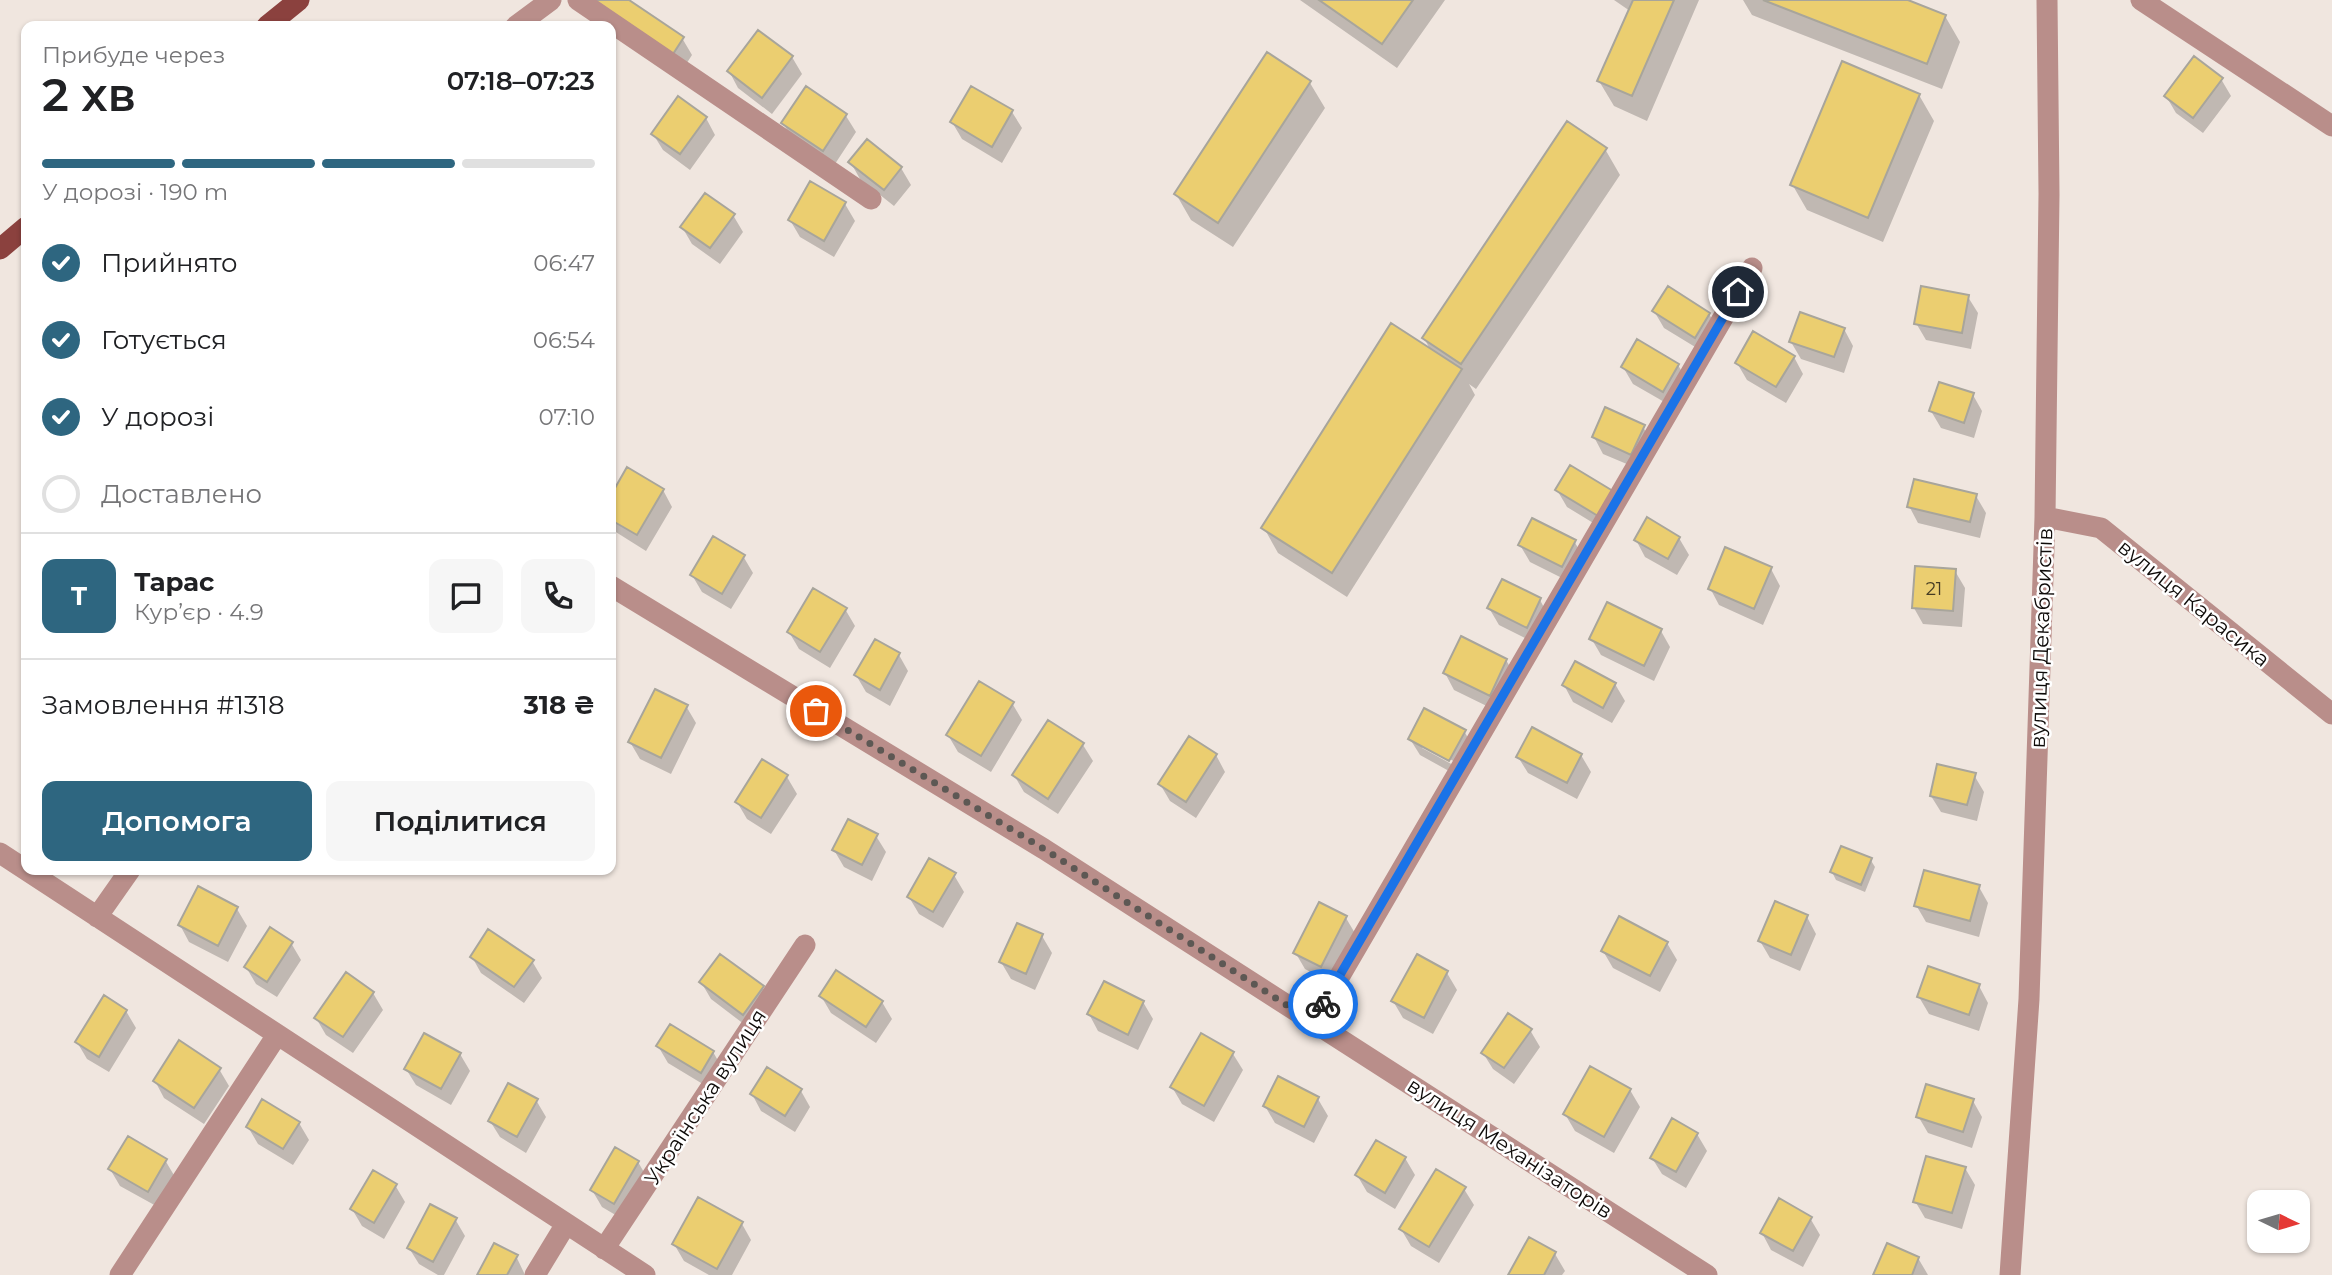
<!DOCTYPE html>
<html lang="uk">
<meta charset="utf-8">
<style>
body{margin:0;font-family:Montserrat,sans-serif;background:#f6f6f6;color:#202124;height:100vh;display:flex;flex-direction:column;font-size:26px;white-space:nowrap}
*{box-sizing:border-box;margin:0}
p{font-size:23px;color:#757577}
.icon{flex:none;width:38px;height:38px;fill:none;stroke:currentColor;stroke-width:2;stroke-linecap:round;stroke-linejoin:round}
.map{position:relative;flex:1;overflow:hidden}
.side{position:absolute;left:21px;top:21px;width:595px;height:854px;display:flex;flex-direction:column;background:#fff;border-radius:14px;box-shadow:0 2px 5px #0004}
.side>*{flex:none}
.needle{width:46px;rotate:95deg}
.controls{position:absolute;left:2247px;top:1190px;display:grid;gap:14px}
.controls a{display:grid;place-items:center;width:63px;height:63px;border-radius:14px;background:#fff;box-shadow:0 2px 5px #0004;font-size:35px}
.pin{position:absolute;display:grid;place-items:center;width:60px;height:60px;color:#fff;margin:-30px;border:4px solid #fff;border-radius:50%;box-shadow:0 2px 7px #0007}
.courier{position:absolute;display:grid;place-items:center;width:70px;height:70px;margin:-35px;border:5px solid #1a73e8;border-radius:50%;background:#fff;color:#222;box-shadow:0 2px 9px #0007}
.overview em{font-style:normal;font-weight:600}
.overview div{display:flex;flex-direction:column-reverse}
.overview{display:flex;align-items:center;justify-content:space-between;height:119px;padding:0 21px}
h1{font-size:46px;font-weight:600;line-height:52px}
.bar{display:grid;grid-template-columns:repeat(4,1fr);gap:10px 7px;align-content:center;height:84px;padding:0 21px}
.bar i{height:9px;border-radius:5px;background:#e0e0e0}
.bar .on{background:#2e6680}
.bar p{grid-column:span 4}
.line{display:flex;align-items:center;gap:18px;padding:0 21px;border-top:2px solid #e0e0e0}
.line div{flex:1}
.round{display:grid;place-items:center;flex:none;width:74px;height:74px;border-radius:14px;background:#f6f6f6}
ol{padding:0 21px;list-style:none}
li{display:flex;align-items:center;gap:21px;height:77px}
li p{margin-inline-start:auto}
li .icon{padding:7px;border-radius:50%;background:#2e6680;color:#fff;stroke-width:4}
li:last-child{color:#757577}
li i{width:38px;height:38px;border:4px solid #e0e0e0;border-radius:50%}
.action{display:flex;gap:14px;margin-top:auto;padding:14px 21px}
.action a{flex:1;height:80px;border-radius:14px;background:#2e6680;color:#fff;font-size:28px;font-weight:600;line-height:80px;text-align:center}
.action a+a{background:#f6f6f6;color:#202124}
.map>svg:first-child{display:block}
.shadow{fill:#0003;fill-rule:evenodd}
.building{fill:#ebce70;stroke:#a8a59b;stroke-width:2}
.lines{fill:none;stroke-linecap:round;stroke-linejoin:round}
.minor{stroke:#b98e8a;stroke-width:21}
.major{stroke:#8b413e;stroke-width:21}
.done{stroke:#5d5854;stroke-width:7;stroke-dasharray:0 12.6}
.route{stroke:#1a73e8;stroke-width:9}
.labels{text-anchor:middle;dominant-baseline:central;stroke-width:5;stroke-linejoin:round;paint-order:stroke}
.number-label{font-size:18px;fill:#453c23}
.street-label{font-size:21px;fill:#0e0b09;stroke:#fff}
</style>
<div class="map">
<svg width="2332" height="1275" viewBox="0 0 2332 1275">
<rect width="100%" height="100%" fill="#f0e6df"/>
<path class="shadow" d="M 626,0 L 682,38 L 692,55 L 683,69 Z
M 1300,0 L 1445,0 L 1397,68 Z
M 1614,0 L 1699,0 L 1647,121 L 1614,106 L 1599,81 L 1630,11 Z
M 1743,0 L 1903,0 L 1945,16 L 1960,42 L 1942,89 L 1752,15 Z
M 1267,54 L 1310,83 L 1325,108 L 1233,247 L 1191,220 L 1176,194 Z
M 792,57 L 802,74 L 772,114 L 738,88 L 729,71 Z
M 2221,79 L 2231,96 L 2203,133 L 2176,113 L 2166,96 Z
M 1919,95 L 1934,121 L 1883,242 L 1807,210 L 1792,184 Z
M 1012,112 L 1022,128 L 1002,163 L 962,139 L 952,122 Z
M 846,116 L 856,132 L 833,167 L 793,140 L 783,123 Z
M 706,118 L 715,135 L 690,170 L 663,150 L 653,134 Z
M 1605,149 L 1620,175 L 1476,389 L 1469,384 L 1475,395 L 1347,597 L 1278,553 L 1264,528 L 1431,351 L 1424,338 Z
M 851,163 L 901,168 L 911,185 L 894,206 L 860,179 Z
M 811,184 L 845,204 L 855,221 L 834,257 L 800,237 L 790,220 Z
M 733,215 L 743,232 L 720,264 L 692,244 L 682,227 Z
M 1968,297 L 1978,313 L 1971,349 L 1926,340 L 1916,323 Z
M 1654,311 L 1709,314 L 1719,331 L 1705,353 L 1664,328 Z
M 1844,329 L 1853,346 L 1844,373 L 1801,359 L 1791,342 Z
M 1794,357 L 1803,374 L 1786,403 L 1747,380 L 1737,363 Z
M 1678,365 L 1688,382 L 1673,407 L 1633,384 L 1623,367 Z
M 1973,395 L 1982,411 L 1974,438 L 1941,428 L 1931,411 Z
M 1643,427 L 1653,444 L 1641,470 L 1603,454 L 1594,437 Z
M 1570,468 L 1608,532 L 1567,507 L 1557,490 Z
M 628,469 L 663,490 L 672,507 L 646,551 L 611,529 L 611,499 Z
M 1976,496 L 1986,513 L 1980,538 L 1918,523 L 1909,506 Z
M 1679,538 L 1689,555 L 1677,575 L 1645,557 L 1636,540 Z
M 1574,541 L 1584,558 L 1572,583 L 1530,562 L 1520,545 Z
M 743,556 L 753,573 L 731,609 L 702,592 L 692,575 Z
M 1771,569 L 1780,586 L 1763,625 L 1719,605 L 1710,588 Z
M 1955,571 L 1965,588 L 1962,627 L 1923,624 L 1914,608 Z
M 1540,600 L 1549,617 L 1537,644 L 1499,625 L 1489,608 Z
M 845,609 L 855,626 L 830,668 L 799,649 L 789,632 Z
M 1661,631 L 1670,647 L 1654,681 L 1601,655 L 1591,638 Z
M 899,655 L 908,671 L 890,706 L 866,692 L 856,675 Z
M 1506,660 L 1516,677 L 1499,712 L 1454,690 L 1445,673 Z
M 1615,684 L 1625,701 L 1612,723 L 1573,702 L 1564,685 Z
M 1012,703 L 1022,720 L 991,772 L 958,752 L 948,735 Z
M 686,706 L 696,723 L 671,774 L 640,759 L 630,742 Z
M 1464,731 L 1474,748 L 1458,776 L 1420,755 L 1410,739 ZM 1422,744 L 1457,763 L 1455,766 L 1422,748 Z
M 1083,745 L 1093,761 L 1058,814 L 1024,792 L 1014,775 Z
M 1216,755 L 1225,772 L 1196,818 L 1170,801 L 1160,784 Z
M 1581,755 L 1591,772 L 1577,799 L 1528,773 L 1518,757 Z
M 763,761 L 787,777 L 797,794 L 771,834 L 747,819 L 737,802 Z
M 1974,775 L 1984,792 L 1977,821 L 1941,812 L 1931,796 Z
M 876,836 L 886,852 L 872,881 L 844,867 L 834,850 Z
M 1870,859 L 1875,867 L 1865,892 L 1836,880 L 1832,872 Z
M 954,875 L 964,892 L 943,928 L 919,914 L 909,897 Z
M 1979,887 L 1988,903 L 1979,937 L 1926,922 L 1916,905 Z
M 237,909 L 247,926 L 228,962 L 189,942 L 180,925 Z
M 1807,917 L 1816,934 L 1800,971 L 1770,958 L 1760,941 Z
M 1346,918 L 1356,935 L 1331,983 L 1305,969 L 1295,952 Z
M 1042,936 L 1052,953 L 1035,990 L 1011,979 L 1001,962 Z
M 291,943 L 301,960 L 277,997 L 256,984 L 246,967 Z
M 1667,943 L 1677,960 L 1660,992 L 1613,968 L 1603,951 Z
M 472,957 L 532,961 L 542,978 L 524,1003 L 481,973 Z
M 1417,957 L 1447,973 L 1457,990 L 1433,1034 L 1403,1018 L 1393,1001 Z
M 701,982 L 763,988 L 772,1004 L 753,1031 L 711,999 Z
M 1979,986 L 1988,1003 L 1979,1031 L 1929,1014 L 1919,997 Z
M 373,993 L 383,1010 L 353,1053 L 326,1035 L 316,1018 Z
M 821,996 L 882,1002 L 892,1019 L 876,1043 L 831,1013 Z
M 1143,1002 L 1153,1019 L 1138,1050 L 1098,1031 L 1089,1014 Z
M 126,1011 L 136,1028 L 109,1072 L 87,1059 L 77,1042 Z
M 1530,1030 L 1540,1047 L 1514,1084 L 1493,1069 L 1483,1053 Z
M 1202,1036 L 1233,1054 L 1243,1070 L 1214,1122 L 1182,1104 L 1172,1087 Z
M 658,1046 L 713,1052 L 723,1069 L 711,1089 L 668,1063 Z
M 460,1054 L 470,1071 L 451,1105 L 416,1085 L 406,1069 Z
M 219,1069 L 229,1086 L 204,1124 L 164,1098 L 155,1081 Z
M 1630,1090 L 1640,1107 L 1614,1153 L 1575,1131 L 1565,1114 Z
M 801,1091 L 810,1107 L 795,1132 L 761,1111 L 752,1094 Z
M 1318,1099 L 1328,1116 L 1314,1143 L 1275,1123 L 1265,1106 Z
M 536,1100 L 546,1117 L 526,1153 L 500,1137 L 490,1121 Z
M 1973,1101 L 1982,1117 L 1972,1148 L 1928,1133 L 1918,1116 Z
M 299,1123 L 309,1140 L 293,1165 L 258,1144 L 248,1127 Z
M 1697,1134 L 1707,1151 L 1686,1188 L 1662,1174 L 1652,1158 Z
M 1405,1158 L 1415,1175 L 1395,1209 L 1367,1192 L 1357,1175 Z
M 165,1160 L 175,1177 L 158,1207 L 120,1186 L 110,1169 Z
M 638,1162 L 648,1179 L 624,1220 L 602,1207 L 592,1190 Z
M 1965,1168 L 1975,1185 L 1962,1229 L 1925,1218 L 1915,1201 Z
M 395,1185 L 405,1202 L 384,1239 L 362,1226 L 352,1209 Z
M 1464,1189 L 1474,1205 L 1439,1263 L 1411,1246 L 1401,1229 Z
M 1810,1218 L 1820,1235 L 1803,1267 L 1771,1250 L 1762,1233 Z
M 455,1219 L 465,1236 L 444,1275 L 438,1275 L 419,1264 L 409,1248 Z
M 742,1224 L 751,1240 L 732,1275 L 709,1275 L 684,1261 L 674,1244 Z
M 1530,1239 L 1555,1254 L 1565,1271 L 1562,1275 L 1510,1275 Z
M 516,1256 L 525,1275 L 479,1275 Z
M 1918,1258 L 1928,1275 L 1875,1275 Z"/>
<path class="building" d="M 594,0 L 629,0 L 684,37 L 673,54 Z
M 1319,0 L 1413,0 L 1382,44 Z
M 1633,0 L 1674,0 L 1632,96 L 1597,81 Z
M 1763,0 L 1908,0 L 1946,15 L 1927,64 Z
M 758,30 L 793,56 L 762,98 L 727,71 Z
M 1267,52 L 1311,81 L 1218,223 L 1174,194 Z
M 2194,56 L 2223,78 L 2193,118 L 2164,96 Z
M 1842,61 L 1920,94 L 1868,218 L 1790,185 Z
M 806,86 L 847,114 L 823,151 L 781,123 Z
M 971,86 L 1013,110 L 992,147 L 950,122 Z
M 678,96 L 707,117 L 680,154 L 651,134 Z
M 1567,121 L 1607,148 L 1461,364 L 1422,338 Z
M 867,139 L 902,167 L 884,190 L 848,162 Z
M 810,181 L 846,202 L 824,241 L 788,220 Z
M 705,193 L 735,214 L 710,248 L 680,227 Z
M 1668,286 L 1710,313 L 1695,338 L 1652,311 Z
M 1921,286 L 1969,295 L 1962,333 L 1914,324 Z
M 1800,312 L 1845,328 L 1834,357 L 1789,342 Z
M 1391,323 L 1462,369 L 1332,573 L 1261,528 Z
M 1753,331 L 1795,356 L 1776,387 L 1735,363 Z
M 1637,339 L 1679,364 L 1663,392 L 1621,367 Z
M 1939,382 L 1974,393 L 1964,423 L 1929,411 Z
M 1605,407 L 1645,425 L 1631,455 L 1592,437 Z
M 1570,465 L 1613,491 L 1598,516 L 1555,490 Z
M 627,467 L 664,489 L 637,535 L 611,520 L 611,495 Z
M 1914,479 L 1977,494 L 1970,522 L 1907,507 Z
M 1647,517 L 1680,537 L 1668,559 L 1634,540 Z
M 1532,518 L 1576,540 L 1562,567 L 1518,545 Z
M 713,536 L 745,555 L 722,594 L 690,575 Z
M 1725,547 L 1772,567 L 1754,609 L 1708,589 Z
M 1915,566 L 1956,569 L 1953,611 L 1912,608 Z
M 1502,579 L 1541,598 L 1527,628 L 1487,608 Z
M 813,588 L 847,608 L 820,652 L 787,632 Z
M 1607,602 L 1662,629 L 1644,666 L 1589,639 Z
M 1461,636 L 1507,659 L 1490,696 L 1443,673 Z
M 875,639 L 900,653 L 880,690 L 854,675 Z
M 1575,661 L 1616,683 L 1603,708 L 1562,685 Z
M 979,681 L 1014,702 L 981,756 L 946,735 Z
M 655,689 L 688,705 L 661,758 L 628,742 Z
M 1424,708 L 1466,730 L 1449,761 L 1408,739 Z
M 1048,720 L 1084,743 L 1048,799 L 1012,775 Z
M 1532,727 L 1582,754 L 1567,783 L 1516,757 Z
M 1189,736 L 1217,754 L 1186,802 L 1158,784 Z
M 762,759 L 788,775 L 761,818 L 735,802 Z
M 1937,764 L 1976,773 L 1967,805 L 1930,796 Z
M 848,819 L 878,834 L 862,865 L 832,850 Z
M 1841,846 L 1872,858 L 1861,885 L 1830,872 Z
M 929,858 L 956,873 L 933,912 L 907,897 Z
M 1924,870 L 1980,885 L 1970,921 L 1914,906 Z
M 198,886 L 238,907 L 218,946 L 178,925 Z
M 1775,901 L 1808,915 L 1791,955 L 1758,941 Z
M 1319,902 L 1347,916 L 1321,967 L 1293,953 Z
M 1619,916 L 1668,942 L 1650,976 L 1601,951 Z
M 1017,923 L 1043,934 L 1026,974 L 999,962 Z
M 270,927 L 293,942 L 267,982 L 244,967 Z
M 488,929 L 534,960 L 514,987 L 470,957 Z
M 720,954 L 764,986 L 743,1015 L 699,982 Z
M 1417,954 L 1448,971 L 1424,1018 L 1391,1001 Z
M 1928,966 L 1980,984 L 1969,1015 L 1917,997 Z
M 836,970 L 883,1001 L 866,1027 L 819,996 Z
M 346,972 L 374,992 L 343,1037 L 314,1018 Z
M 1104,981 L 1144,1001 L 1128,1035 L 1087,1014 Z
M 104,995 L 127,1010 L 99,1057 L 75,1042 Z
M 1508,1013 L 1532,1029 L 1504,1068 L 1481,1053 Z
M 670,1024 L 714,1051 L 701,1073 L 656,1046 Z
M 424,1033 L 461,1053 L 441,1089 L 404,1069 Z
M 1201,1033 L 1234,1052 L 1204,1106 L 1170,1087 Z
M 179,1040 L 221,1068 L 194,1108 L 153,1081 Z
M 1590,1066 L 1631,1089 L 1604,1137 L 1563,1114 Z
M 767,1067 L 802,1089 L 785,1116 L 750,1094 Z
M 1278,1076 L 1319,1097 L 1304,1127 L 1263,1106 Z
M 508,1083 L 538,1099 L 517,1137 L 488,1121 Z
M 1926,1084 L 1974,1099 L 1963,1132 L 1916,1117 Z
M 262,1099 L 300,1122 L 283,1149 L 246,1127 Z
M 1672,1118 L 1698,1133 L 1676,1172 L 1650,1158 Z
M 128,1136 L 167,1159 L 148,1192 L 108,1169 Z
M 1376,1140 L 1406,1157 L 1385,1193 L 1355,1175 Z
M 615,1147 L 639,1161 L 614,1204 L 590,1190 Z
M 1926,1156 L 1966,1167 L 1952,1213 L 1913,1202 Z
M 1436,1169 L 1466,1187 L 1429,1247 L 1399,1229 Z
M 373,1170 L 397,1184 L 374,1223 L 350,1209 Z
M 698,1197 L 743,1222 L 717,1269 L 672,1244 Z
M 1779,1198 L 1812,1217 L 1793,1251 L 1760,1233 Z
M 430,1204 L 457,1218 L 433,1262 L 407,1248 Z
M 1529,1237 L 1556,1252 L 1544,1275 L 1508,1275 Z
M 494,1243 L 518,1255 L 507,1275 L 477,1275 Z
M 1887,1243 L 1919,1257 L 1912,1275 L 1873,1275 Z"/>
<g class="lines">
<path class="minor" d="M 578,0 L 871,199
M 2141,0 L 2332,126
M 516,26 L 551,0
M 2045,517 L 2101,528 L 2332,714
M 611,586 L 1044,849 L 1707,1275
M 0,853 L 645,1275
M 97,917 L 130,870
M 1313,1022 L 1752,268
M 604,1249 L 805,945
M 120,1275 L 277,1035
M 535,1275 L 566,1224
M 2010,1275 L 2029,999 L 2045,517 L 2049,194 L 2047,0"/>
<path class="major" d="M 267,26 L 299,0
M 0,249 L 26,227"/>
</g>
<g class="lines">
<path class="done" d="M 816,711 L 1044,849 L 1313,1022 L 1323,1004"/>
<path class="route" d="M 1323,1004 L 1738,292"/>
</g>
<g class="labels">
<g class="number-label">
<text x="1934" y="589">21</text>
</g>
<g class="street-label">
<text transform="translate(2194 603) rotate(39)">вулиця Карасика</text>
<text transform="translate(2041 638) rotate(-88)">вулиця Декабристів</text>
<text transform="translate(705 1097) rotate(-57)">Українська вулиця</text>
<text transform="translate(1510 1148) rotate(33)">вулиця Механізаторів</text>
</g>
</g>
</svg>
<div class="controls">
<a><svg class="needle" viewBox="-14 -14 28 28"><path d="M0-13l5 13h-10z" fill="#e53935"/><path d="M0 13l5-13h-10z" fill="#757577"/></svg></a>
</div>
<div class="pin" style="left:816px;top:711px;background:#ea580c"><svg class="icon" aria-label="bag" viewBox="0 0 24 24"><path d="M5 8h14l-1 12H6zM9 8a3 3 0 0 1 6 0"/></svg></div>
<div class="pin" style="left:1738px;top:292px;background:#1f2937"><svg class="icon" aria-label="home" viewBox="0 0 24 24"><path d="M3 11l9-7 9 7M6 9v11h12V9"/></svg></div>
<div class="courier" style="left:1323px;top:1004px"><svg class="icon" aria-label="bike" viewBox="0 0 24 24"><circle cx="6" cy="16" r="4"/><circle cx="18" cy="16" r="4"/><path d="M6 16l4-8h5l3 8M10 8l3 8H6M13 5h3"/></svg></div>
<section class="side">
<div class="overview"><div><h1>2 хв</h1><p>Прибуде через</p></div><em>07:18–07:23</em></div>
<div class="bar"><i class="on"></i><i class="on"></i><i class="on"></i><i></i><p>У дорозі · 190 m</p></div>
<ol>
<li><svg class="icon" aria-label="check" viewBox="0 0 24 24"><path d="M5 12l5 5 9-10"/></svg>Прийнято<p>06:47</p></li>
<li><svg class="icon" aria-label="check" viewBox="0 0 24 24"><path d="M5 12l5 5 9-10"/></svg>Готується<p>06:54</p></li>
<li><svg class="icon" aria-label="check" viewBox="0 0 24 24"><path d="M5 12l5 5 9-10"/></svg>У дорозі<p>07:10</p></li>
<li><i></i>Доставлено</li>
</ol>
<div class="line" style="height:126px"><b class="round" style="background:#2e6680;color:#fff">Т</b><div><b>Тарас</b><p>Кур’єр · 4.9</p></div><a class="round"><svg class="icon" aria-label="chat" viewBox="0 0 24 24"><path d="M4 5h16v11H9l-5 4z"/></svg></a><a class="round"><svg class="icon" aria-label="phone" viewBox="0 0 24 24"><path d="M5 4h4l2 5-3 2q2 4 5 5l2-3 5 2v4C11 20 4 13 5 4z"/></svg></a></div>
<div class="line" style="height:91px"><div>Замовлення #1318</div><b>318 ₴</b></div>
<div class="action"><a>Допомога</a><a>Поділитися</a></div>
</section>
</div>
